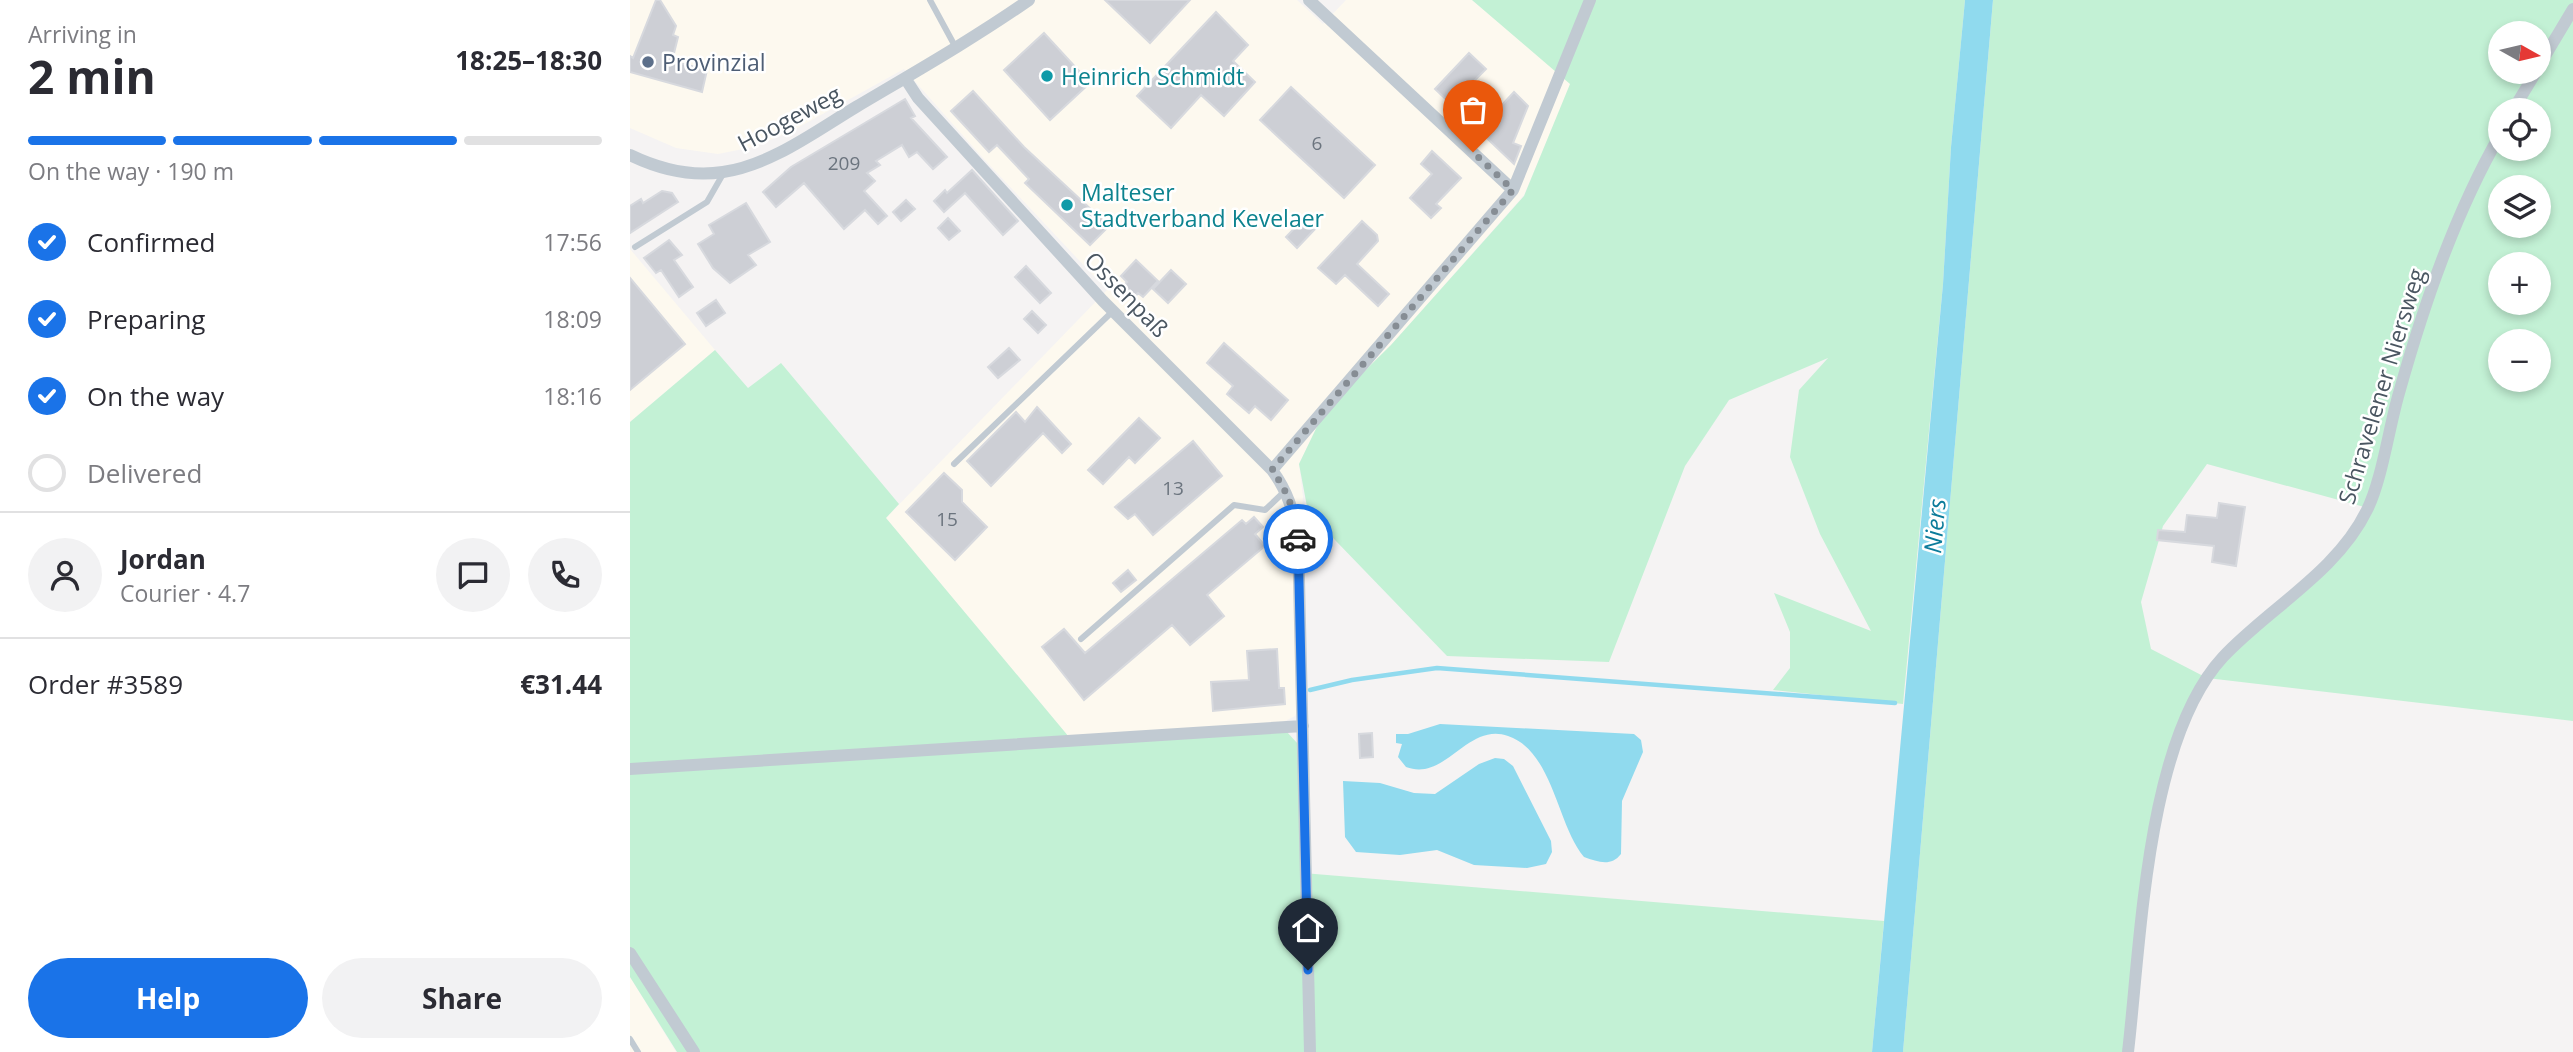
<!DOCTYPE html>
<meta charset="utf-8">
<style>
body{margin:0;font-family:"Open Sans",sans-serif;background:#f2f2f3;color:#2b2b33;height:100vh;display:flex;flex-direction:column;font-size:26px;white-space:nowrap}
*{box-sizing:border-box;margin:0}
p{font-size:23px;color:#7c7c81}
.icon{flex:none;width:38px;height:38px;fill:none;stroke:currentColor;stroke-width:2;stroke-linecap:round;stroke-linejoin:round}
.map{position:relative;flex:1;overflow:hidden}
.drawer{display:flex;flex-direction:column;background:#fff;width:630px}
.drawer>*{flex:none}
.needle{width:46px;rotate:98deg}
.controls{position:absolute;left:1858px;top:21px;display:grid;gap:14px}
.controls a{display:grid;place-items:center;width:63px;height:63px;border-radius:50%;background:#fff;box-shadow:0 4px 10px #0003;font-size:35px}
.pin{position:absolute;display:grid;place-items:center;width:60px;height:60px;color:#fff;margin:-72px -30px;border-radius:50% 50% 50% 0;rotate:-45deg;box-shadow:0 0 7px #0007}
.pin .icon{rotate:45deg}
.courier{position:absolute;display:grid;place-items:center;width:70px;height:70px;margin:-35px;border:5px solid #1a73e8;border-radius:50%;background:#fff;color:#222;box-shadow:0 2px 9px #0007}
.overview em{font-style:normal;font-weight:700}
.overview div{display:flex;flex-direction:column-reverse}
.overview{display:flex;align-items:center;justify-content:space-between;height:119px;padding:0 28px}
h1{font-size:46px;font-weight:700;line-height:52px}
.bar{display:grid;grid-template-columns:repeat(4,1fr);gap:10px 7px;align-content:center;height:84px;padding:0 28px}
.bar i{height:9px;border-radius:5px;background:#e1e1e2}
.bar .active{background:#1a73e8}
.bar p{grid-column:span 4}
.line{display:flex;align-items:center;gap:18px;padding:0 28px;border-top:2px solid #e1e1e2}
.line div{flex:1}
.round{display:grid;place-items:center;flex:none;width:74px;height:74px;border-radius:37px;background:#f2f2f3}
ol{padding:0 28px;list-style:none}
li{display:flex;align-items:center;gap:21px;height:77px}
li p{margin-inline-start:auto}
li .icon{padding:7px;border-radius:50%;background:#1a73e8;color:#fff;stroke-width:4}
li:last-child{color:#7c7c81}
li i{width:38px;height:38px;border:4px solid #e1e1e2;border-radius:50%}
.action{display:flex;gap:14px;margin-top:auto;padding:14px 28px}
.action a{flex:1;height:80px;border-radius:42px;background:#1a73e8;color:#fff;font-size:28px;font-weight:700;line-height:80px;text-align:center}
.action a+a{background:#f2f2f3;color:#2b2b33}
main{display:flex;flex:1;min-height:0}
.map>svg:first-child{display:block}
.commercial{fill:#fdf9ef}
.green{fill:#c3f1d5;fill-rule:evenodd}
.water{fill:#90daee}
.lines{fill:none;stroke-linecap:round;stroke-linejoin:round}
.stream{stroke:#90daee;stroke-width:4.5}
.building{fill:#cdcfd5;stroke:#d7d9de;stroke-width:2}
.lane{stroke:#c1cad2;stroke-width:6}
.street{stroke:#c1cad2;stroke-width:12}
.done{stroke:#868d94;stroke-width:7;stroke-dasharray:0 12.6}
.route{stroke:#1a73e8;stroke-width:9}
.service-dot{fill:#5c6f8a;stroke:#fff;stroke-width:2.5}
.culture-dot{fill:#0f9aa8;stroke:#fff;stroke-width:2.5}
.labels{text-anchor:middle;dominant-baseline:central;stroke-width:5;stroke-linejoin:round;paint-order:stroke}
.number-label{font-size:19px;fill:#6b747e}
.service-label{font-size:23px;fill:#4e5e75;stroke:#fff;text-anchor:start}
.culture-label{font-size:23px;fill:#0d838f;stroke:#fff;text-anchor:start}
.street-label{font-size:23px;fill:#4a5661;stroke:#fff}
.water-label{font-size:24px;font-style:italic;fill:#0c7c9b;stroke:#fff}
</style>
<main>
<section class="drawer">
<div class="overview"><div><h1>2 min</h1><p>Arriving in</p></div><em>18:25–18:30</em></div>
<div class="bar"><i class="active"></i><i class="active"></i><i class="active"></i><i></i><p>On the way · 190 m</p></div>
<ol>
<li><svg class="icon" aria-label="check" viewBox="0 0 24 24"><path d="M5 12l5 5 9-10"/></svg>Confirmed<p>17:56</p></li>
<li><svg class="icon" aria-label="check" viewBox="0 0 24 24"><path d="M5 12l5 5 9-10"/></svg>Preparing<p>18:09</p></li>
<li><svg class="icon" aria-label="check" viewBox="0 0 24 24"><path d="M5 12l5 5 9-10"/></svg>On the way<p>18:16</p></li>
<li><i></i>Delivered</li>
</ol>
<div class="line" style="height:126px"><a class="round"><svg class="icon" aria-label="person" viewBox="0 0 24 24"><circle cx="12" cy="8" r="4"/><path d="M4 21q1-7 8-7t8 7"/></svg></a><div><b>Jordan</b><p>Courier · 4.7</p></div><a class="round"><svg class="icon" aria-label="chat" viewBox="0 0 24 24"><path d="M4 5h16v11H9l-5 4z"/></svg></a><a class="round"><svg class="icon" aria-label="phone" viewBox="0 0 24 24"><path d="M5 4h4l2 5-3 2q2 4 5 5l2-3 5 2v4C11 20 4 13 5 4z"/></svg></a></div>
<div class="line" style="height:91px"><div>Order #3589</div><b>€31.44</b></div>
<div class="action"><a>Help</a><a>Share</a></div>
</section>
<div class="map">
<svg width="1943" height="1052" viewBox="0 0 1943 1052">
<rect width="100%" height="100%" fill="#f5f3f3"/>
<path class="commercial" d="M 0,0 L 667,0 L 693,24 L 716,0 L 842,0 L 941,84 L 894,195 L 761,345 L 695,410 L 669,464 L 673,497 L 665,583 L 667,710 L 665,716 L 653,722 L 439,737 L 256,518 L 477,290 L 352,157 L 274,69 L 162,131 L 123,147 L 88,154 L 46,148 L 0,128 Z
M 0,249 L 85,350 L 0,422 Z
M 0,977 L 46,1052 L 0,1052 Z"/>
<path class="green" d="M 842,0 L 1335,0 L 1321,147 L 1313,284 L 1273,704 L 1143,690 L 1160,668 L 1160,632 L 1144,593 L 1241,631 L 1190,534 L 1160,457 L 1169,390 L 1198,358 L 1099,400 L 1055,466 L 979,662 L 817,656 L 678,512 L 669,464 L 695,410 L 761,345 L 894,196 L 940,84 Z
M 1363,0 L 1943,0 L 1943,721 L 1577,678 L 1549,732 L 1523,834 L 1498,1052 L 1273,1052 ZM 1871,33 L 1909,33 L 1909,72 L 1871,72 ZM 1871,110 L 1909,110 L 1909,149 L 1871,149 ZM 1871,187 L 1909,187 L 1909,226 L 1871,226 ZM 1871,264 L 1909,264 L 1909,303 L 1871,303 ZM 1871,341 L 1909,341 L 1909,380 L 1871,380 ZM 1577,464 L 1738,508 L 1724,533 L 1577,678 L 1521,649 L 1511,602 L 1533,526 Z
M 85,350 L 118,388 L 151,363 L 269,504 L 256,518 L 439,737 L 0,766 L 0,422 Z
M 657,732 L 668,744 L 673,873 L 1254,921 L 1242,1052 L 47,1052 L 0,977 L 0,774 Z"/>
<path class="water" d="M 1335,0 L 1363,0 L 1273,1052 L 1242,1052 L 1313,284 L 1321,147 Z
M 810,724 L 1004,734 L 1011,740 L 1013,752 L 992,801 L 991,854 C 981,867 968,862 954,857 C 927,825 923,751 878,736 C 837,722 816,782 776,767 L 768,757 L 772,744 L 766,743 L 766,734 L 778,734 Z
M 865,758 L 874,759 L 883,766 L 921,841 L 922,852 L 916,864 L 897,868 L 844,865 L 807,850 L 770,855 L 726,852 L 715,837 L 713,781 L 750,783 L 784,793 L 805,794 L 849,764 Z"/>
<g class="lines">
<path class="stream" d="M 680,690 L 722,680 L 807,668 L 1265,703"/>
</g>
<path class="building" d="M 26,0 L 30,0 L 46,26 L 43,35 L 48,37 L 42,61 L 77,70 L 72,92 L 0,72 L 0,56 L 3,58 Z
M 475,0 L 560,0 L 520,43 Z
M 586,12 L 618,45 L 603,61 L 625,82 L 594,116 L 571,95 L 541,128 L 507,96 Z
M 414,33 L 460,83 L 420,120 L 374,70 Z
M 839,53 L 856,69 L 844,81 L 871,106 L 884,92 L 898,106 L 883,143 L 891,146 L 884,164 L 805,89 Z
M 661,87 L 745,165 L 714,198 L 630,120 Z
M 343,91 L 394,147 L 479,226 L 460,245 L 395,183 L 399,179 L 367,145 L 359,152 L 321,111 Z
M 275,99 L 285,116 L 281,118 L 317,157 L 303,169 L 287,152 L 279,157 L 272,145 L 246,161 L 250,165 L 237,173 L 245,181 L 234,191 L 257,216 L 248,224 L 235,210 L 214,229 L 174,183 L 146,207 L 133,192 L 161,167 Z
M 802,151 L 831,178 L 806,204 L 811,208 L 801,218 L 780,198 L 802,174 L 791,164 Z
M 342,170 L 388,221 L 373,235 L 335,193 L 314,212 L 304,201 L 315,190 L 317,193 Z
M 32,191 L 42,193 L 48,202 L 0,233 L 0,206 L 11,199 L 13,203 Z
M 276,200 L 285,209 L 271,221 L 263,212 Z
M 116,203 L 140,242 L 118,255 L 126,265 L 100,283 L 83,268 L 68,244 L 84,234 L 79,225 Z
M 318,218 L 330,231 L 319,240 L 308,228 Z
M 673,219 L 685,229 L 667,248 L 656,237 Z
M 732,221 L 747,235 L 748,241 L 727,264 L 759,294 L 748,306 L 715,275 L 706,284 L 688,268 Z
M 39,240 L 52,255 L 44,260 L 63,287 L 49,297 L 31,270 L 26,273 L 14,258 Z
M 506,260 L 528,281 L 513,297 L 508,293 L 503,299 L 491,288 L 497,282 L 491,276 Z
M 396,266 L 421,293 L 410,303 L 385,277 Z
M 541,270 L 556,284 L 538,303 L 523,289 Z
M 0,278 L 55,344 L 0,390 Z
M 86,300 L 95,313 L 76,326 L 67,313 Z
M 402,311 L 416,325 L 408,333 L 394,319 Z
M 594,343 L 658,400 L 641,420 L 625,406 L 619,413 L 597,394 L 603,386 L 577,363 Z
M 379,348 L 390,360 L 368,378 L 358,367 Z
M 407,407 L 441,444 L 432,453 L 413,433 L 361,486 L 337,461 L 386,412 L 395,422 Z
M 509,418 L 530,438 L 505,463 L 499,457 L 473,484 L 458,470 Z
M 563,441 L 592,476 L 523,535 L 505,514 L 498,519 L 485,507 Z
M 314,473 L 332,490 L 332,502 L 357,527 L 325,560 L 276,512 Z
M 1589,503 L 1615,507 L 1606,566 L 1582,562 L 1584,546 L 1527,540 L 1528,530 L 1555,532 L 1557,515 L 1587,518 Z
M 624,517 L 633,527 L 625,534 L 635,546 L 577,595 L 594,616 L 560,645 L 542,625 L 454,700 L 412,647 L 434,629 L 455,653 L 612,520 L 616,524 Z
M 498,570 L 506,580 L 491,592 L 483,583 Z
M 647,649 L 649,688 L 654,688 L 655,704 L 583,711 L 581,682 L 619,680 L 617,651 Z
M 742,733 L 743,757 L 730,758 L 729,734 Z"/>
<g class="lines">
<path class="lane" d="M 300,0 L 326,48
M 5,247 L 77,202 L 93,174
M 324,464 L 483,311
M 451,639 L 604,505 L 635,510 L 655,491
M 0,1039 L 8,1052"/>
<path class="street" d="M 1909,66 L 1943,9
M 275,78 L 288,98 L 473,301 L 642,470 C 658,492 663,510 668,537 L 680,1052
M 1883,110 L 1906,72
M 0,155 C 29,169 61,177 93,172 C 141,165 186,131 226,107 C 285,72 343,39 399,0
M 883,190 L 960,0
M 642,470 L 883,190 L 679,0
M 0,769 L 673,726
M 0,953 L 64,1052
M 1498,1052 C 1511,941 1516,740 1593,657 C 1639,608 1707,572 1737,510 C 1752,480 1759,427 1769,393 C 1794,304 1825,213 1871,133"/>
</g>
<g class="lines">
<path class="done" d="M 668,539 C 665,511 658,492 642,470 L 883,190 L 843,152"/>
<path class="route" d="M 668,539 L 678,970"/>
</g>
<circle class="service-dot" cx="18" cy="62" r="7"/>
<g class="culture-dot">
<circle cx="417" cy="76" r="7"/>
<circle cx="437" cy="205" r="7"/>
</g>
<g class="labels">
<g class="number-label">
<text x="687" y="143">6</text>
<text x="214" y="163">209</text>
<text x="543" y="488">13</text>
<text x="317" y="519">15</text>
</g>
<g class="service-label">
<text x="32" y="62">Provinzial</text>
</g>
<g class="culture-label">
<text x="431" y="76">Heinrich Schmidt</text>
<text x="451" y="192">Malteser<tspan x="451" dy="26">Stadtverband Kevelaer</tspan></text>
</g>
<g class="street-label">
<text transform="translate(159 118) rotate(-28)">Hoogeweg</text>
<text transform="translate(497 294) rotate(46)">Ossenpaß</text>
<text transform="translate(1751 386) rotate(-73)">Schravelener Niersweg</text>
</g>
<g class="water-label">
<text transform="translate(1304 526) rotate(-85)">Niers</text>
</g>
</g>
</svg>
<div class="controls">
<a><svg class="needle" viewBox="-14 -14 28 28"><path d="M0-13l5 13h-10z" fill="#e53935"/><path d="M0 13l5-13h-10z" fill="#7c7c81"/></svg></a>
<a><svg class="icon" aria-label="locate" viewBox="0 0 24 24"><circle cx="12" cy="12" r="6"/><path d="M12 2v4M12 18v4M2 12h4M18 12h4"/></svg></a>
<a><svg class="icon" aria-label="layers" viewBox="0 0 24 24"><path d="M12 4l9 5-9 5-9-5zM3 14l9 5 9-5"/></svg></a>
<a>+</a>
<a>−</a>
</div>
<div class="pin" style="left:843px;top:152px;background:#ea580c"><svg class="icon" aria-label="bag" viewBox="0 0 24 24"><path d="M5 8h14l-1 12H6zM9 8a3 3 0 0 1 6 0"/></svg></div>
<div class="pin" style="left:678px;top:970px;background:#1f2937"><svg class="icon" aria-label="home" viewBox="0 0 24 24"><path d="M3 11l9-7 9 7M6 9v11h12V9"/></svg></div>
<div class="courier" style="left:668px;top:539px"><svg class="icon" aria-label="car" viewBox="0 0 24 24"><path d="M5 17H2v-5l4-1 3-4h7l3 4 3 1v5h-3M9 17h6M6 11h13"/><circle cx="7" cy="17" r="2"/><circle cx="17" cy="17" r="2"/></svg></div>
</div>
</main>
